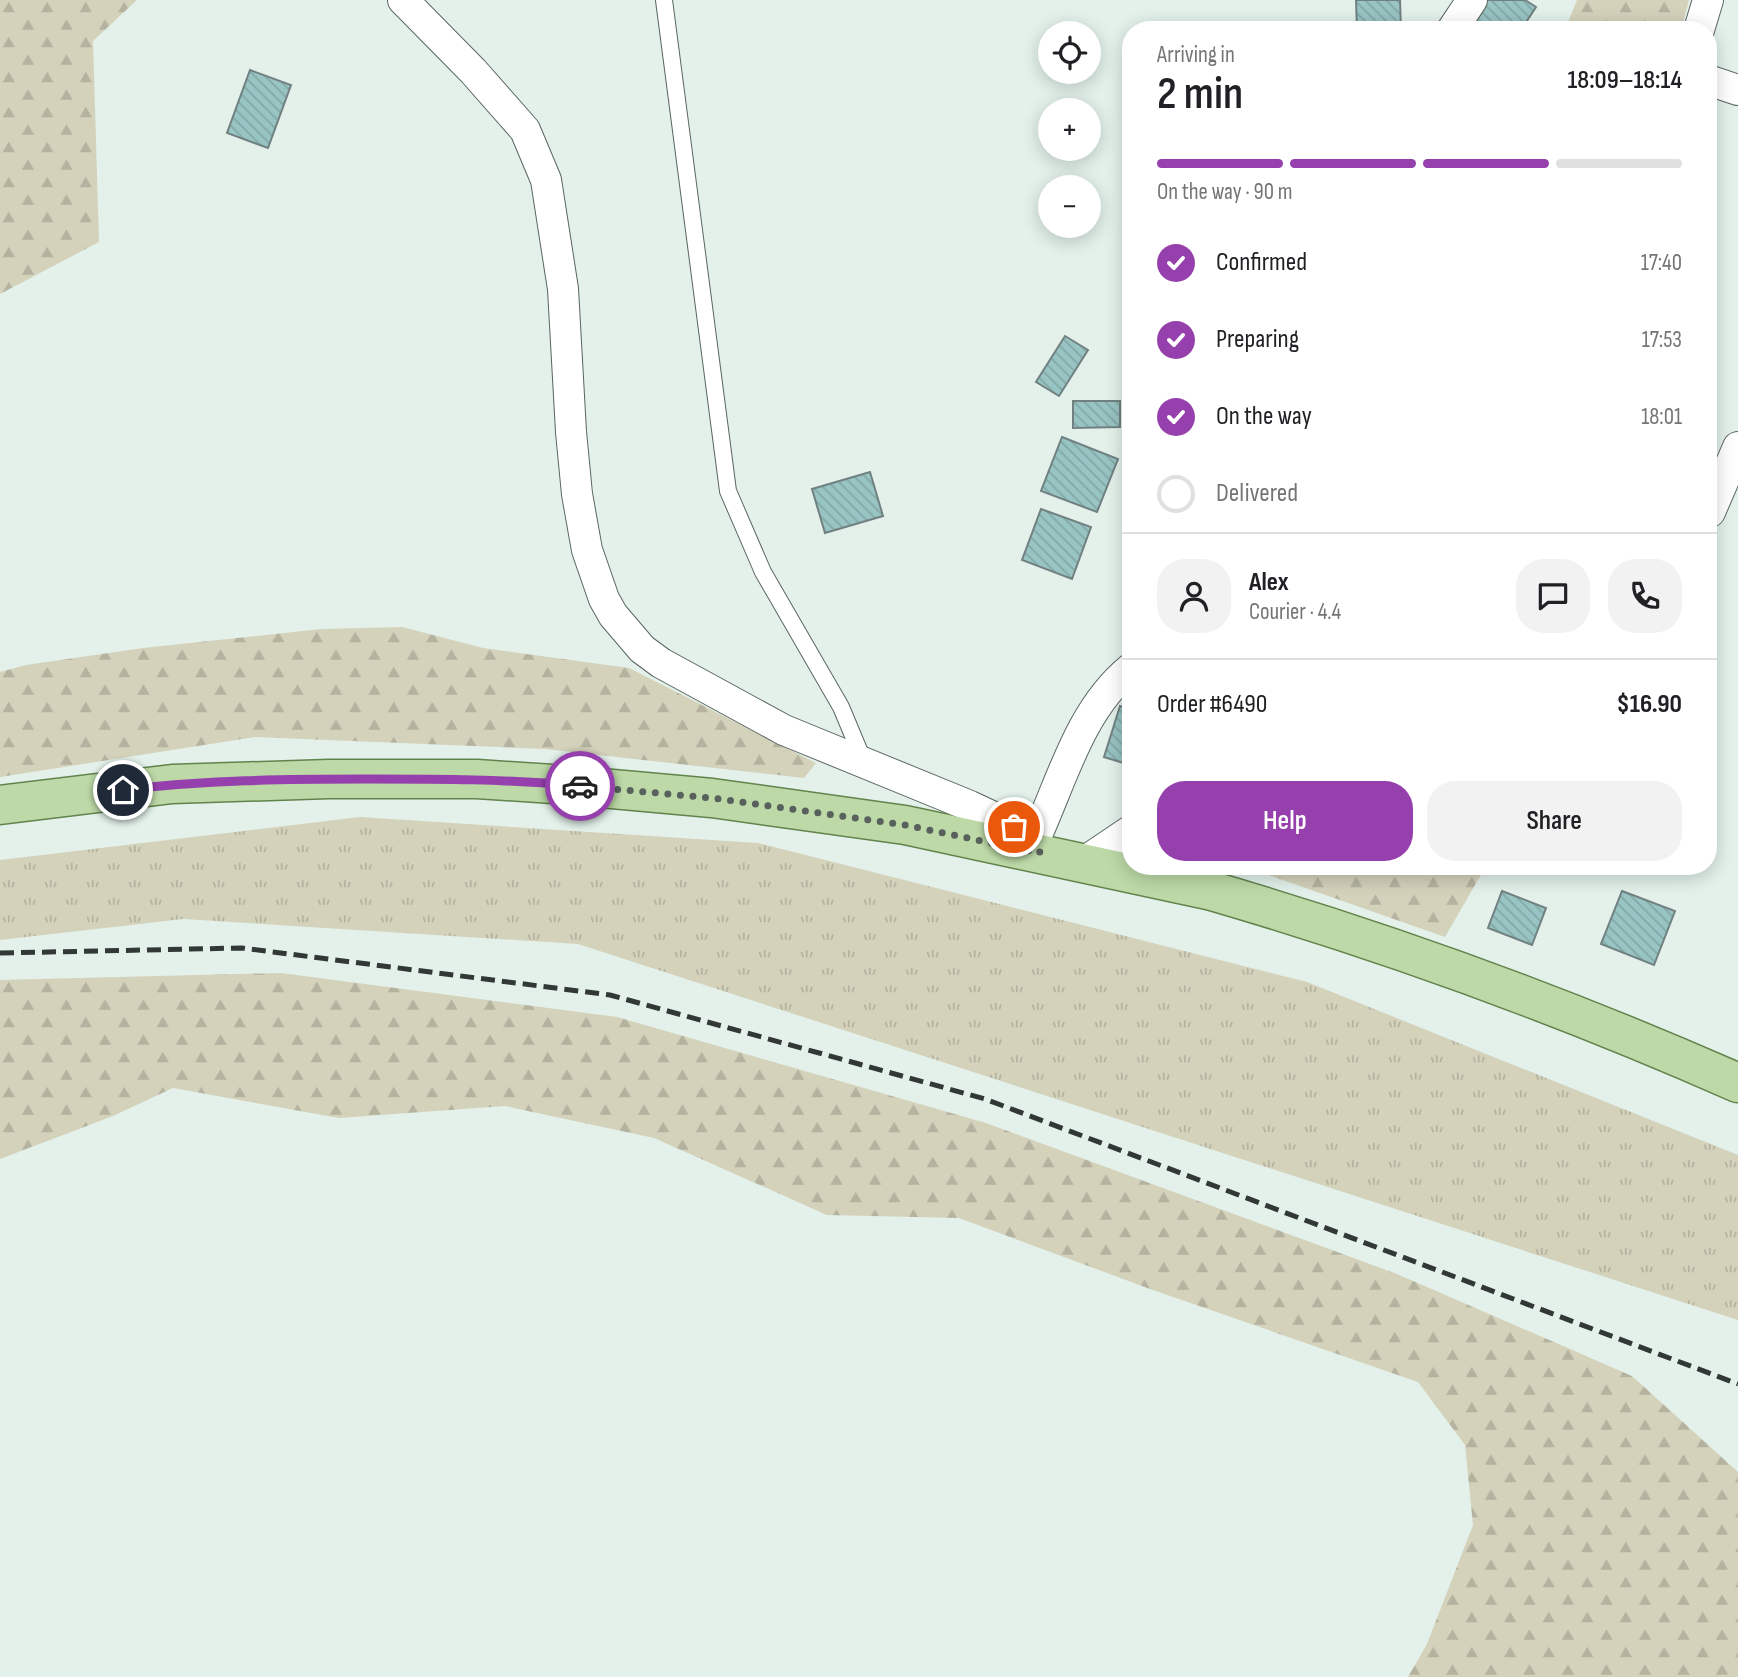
<!DOCTYPE html>
<meta charset="utf-8">
<style>
body{margin:0;font-family:"Sofia Sans Condensed",sans-serif;background:#f2f2f2;color:#202124;height:100vh;display:flex;flex-direction:column;font-size:26px;white-space:nowrap}
*{box-sizing:border-box;margin:0}
p{font-size:23px;color:#757577}
.icon{flex:none;width:38px;height:38px;fill:none;stroke:currentColor;stroke-width:2;stroke-linecap:round;stroke-linejoin:round}
.map{position:relative;flex:1;overflow:hidden}
.panel{position:absolute;left:1122px;top:21px;width:595px;height:854px;display:flex;flex-direction:column;background:#fff;border-radius:28px;box-shadow:0 4px 18px #0003}
.panel>*{flex:none}
.tools{position:absolute;left:1038px;top:21px;display:grid;gap:14px}
.tools a{display:grid;place-items:center;width:63px;height:63px;border-radius:50%;background:#fff;box-shadow:0 4px 18px #0003;font-size:35px}
.pin{position:absolute;display:grid;place-items:center;width:60px;height:60px;color:#fff;margin:-30px;border:4px solid #fff;border-radius:50%;box-shadow:0 2px 7px #0007}
.courier{position:absolute;display:grid;place-items:center;width:70px;height:70px;margin:-35px;border:5px solid #9640ad;border-radius:50%;background:#fff;color:#222;box-shadow:0 2px 9px #0007}
.head em{font-style:normal;font-weight:600}
.head div{display:flex;flex-direction:column-reverse}
.head{display:flex;align-items:center;justify-content:space-between;height:119px;padding:0 35px}
h1{font-size:46px;font-weight:600;line-height:52px}
.bar{display:grid;grid-template-columns:repeat(4,1fr);gap:10px 7px;align-content:center;height:84px;padding:0 35px}
.bar i{height:9px;border-radius:5px;background:#e0e0e0}
.bar .on{background:#9640ad}
.bar p{grid-column:span 4}
.line{display:flex;align-items:center;gap:18px;padding:0 35px;border-top:2px solid #e0e0e0}
.line div{flex:1}
.round{display:grid;place-items:center;flex:none;width:74px;height:74px;border-radius:28px;background:#f2f2f2}
ol{padding:0 35px;list-style:none}
li{display:flex;align-items:center;gap:21px;height:77px}
li p{margin-inline-start:auto}
li .icon{padding:7px;border-radius:50%;background:#9640ad;color:#fff;stroke-width:4}
li:last-child{color:#757577}
li i{width:38px;height:38px;border:4px solid #e0e0e0;border-radius:50%}
.button{display:flex;gap:14px;margin-top:auto;padding:14px 35px}
.button a{flex:1;height:80px;border-radius:28px;background:#9640ad;color:#fff;font-size:28px;font-weight:600;line-height:80px;text-align:center}
.button a+a{background:#f2f2f2;color:#202124}
.map>svg:first-child{display:block}
.grass{fill:url(#grass-tufts)}
.forest{fill:url(#forest-firs)}
.building{fill:url(#building-back-hatch);stroke:#718181;stroke-width:2}
.lines{fill:none;stroke-linecap:round;stroke-linejoin:round}
.lane-casing{stroke:#5a6660;stroke-width:18}
.street-casing{stroke:#5a6660;stroke-width:32}
.primary-casing{stroke:#62834c;stroke-width:41}
.lane{stroke:#fff;stroke-width:16}
.street{stroke:#fff;stroke-width:30}
.primary{stroke:#bcd9a7;stroke-width:38}
.rail{stroke:#313835;stroke-width:5;stroke-dasharray:14 7;stroke-linecap:butt}
.done{stroke:#59615d;stroke-width:7;stroke-dasharray:0 12.6}
.route{stroke:#9640ad;stroke-width:9}
</style>
<div class="map">
<svg width="1738" height="1677" viewBox="0 0 1738 1677">
<defs>
<pattern id="grass-tufts" width="24" height="20" patternUnits="userSpaceOnUse" patternTransform="scale(1.75)"><rect width="24" height="20" fill="#d4d2bb"/><path d="M3 7l-1-3M5 7V3M7 7l1-3M15 17l-1-3M17 17v-4M19 17l1-3" fill="none" stroke="#b5b3a0"/></pattern>
<pattern id="forest-firs" width="22" height="20" patternUnits="userSpaceOnUse" patternTransform="scale(1.75)"><rect width="22" height="20" fill="#d4d2bb"/><path d="M5 1l3.5 6h-7zM16 11l3.5 6h-7z" fill="#b5b3a0"/></pattern>
<pattern id="building-back-hatch" width="6" height="6" patternUnits="userSpaceOnUse" patternTransform="scale(1.75)"><rect width="6" height="6" fill="#98c4c3"/><path d="M-1 5l2 2M0 0l6 6M5-1l2 2" fill="none" stroke="#82a8a6"/></pattern>
</defs>
<rect width="100%" height="100%" fill="#e3f1ea"/>
<path class="grass" d="M 360,817 L 758,843 L 1307,982 L 1738,1155 L 1738,1320 L 578,944 L 183,919 L 0,940 L 0,860 Z"/>
<path class="forest" d="M 0,0 L 137,0 L 93,41 L 99,242 L 0,294 Z
M 1577,0 L 1689,0 L 1681,30 L 1565,30 Z
M 402,627 L 483,648 L 629,668 L 816,763 L 804,778 L 545,749 L 255,737 L 0,777 L 0,672 L 26,665 L 143,648 L 321,629 Z
M 1243,866 L 1486,866 L 1445,937 Z
M 281,973 L 617,1017 L 986,1123 L 1397,1274 L 1632,1376 L 1738,1472 L 1738,1677 L 1408,1677 L 1427,1644 L 1473,1525 L 1465,1445 L 1418,1382 L 1150,1289 L 959,1218 L 827,1215 L 654,1138 L 505,1106 L 339,1118 L 173,1088 L 113,1116 L 0,1159 L 0,980 Z"/>
<path class="building" d="M 1356,0 L 1400,0 L 1401,30 L 1357,30 Z
M 1484,0 L 1525,0 L 1536,7 L 1521,30 L 1479,30 L 1469,24 Z
M 250,70 L 291,85 L 268,148 L 227,133 Z
M 1065,336 L 1088,350 L 1059,396 L 1036,382 Z
M 1073,401 L 1120,401 L 1120,427 L 1073,428 Z
M 1062,437 L 1118,459 L 1097,512 L 1041,491 Z
M 870,472 L 883,516 L 825,533 L 812,489 Z
M 1041,509 L 1091,527 L 1072,579 L 1022,560 Z
M 1120,706 L 1130,710 L 1130,765 L 1104,757 Z
M 1502,891 L 1546,908 L 1532,945 L 1488,928 Z
M 1622,891 L 1675,911 L 1654,965 L 1601,944 Z"/>
<g class="lines">
<defs>
<path id="lane" d="M 664,0 L 728,491 L 763,572 L 841,707 L 864,762"/>
<path id="street" d="M 403,0 L 473,71 L 525,130 L 546,180 L 563,289 L 571,432 L 577,494 L 587,550 L 604,599 L 613,615 L 642,649 L 661,663 L 784,730 L 970,806 L 1036,837 L 1039,853
M 1452,30 L 1472,0
M 1699,30 L 1708,0
M 1708,80 L 1738,90
M 1710,512 L 1738,447
M 1036,837 C 1062,780 1080,710 1130,669
M 1081,864 L 1130,831"/>
<path id="primary" d="M 0,805 L 172,784 L 329,779 L 477,779 L 568,785 L 712,798 L 905,825 L 1212,891 C 1391,943 1568,1008 1738,1083"/>
</defs>
<use href="#lane" class="lane-casing"/>
<use href="#street" class="street-casing"/>
<use href="#primary" class="primary-casing"/>
<use href="#lane" class="lane"/>
<use href="#street" class="street"/>
<use href="#primary" class="primary"/>
<path class="rail" d="M 0,953 L 242,948 L 610,995 L 985,1099 L 1738,1384"/>
</g>
<g class="lines">
<path class="done" d="M 580,786 L 712,798 L 905,825 L 1040,853 L 1036,837 L 1014,827"/>
<path class="route" d="M 123,790 C 204,780 286,779 367,779 C 438,779 509,779 580,786"/>
</g>
</svg>
<div class="tools">
<a><svg class="icon" aria-label="locate" viewBox="0 0 24 24"><circle cx="12" cy="12" r="6"/><path d="M12 2v4M12 18v4M2 12h4M18 12h4"/></svg></a>
<a>+</a>
<a>−</a>
</div>
<div class="pin" style="left:1014px;top:827px;background:#ea580c"><svg class="icon" aria-label="bag" viewBox="0 0 24 24"><path d="M5 8h14l-1 12H6zM9 8a3 3 0 0 1 6 0"/></svg></div>
<div class="pin" style="left:123px;top:790px;background:#1f2937"><svg class="icon" aria-label="home" viewBox="0 0 24 24"><path d="M3 11l9-7 9 7M6 9v11h12V9"/></svg></div>
<div class="courier" style="left:580px;top:786px"><svg class="icon" aria-label="car" viewBox="0 0 24 24"><path d="M5 17H2v-5l4-1 3-4h7l3 4 3 1v5h-3M9 17h6M6 11h13"/><circle cx="7" cy="17" r="2"/><circle cx="17" cy="17" r="2"/></svg></div>
<section class="panel">
<div class="head"><div><h1>2 min</h1><p>Arriving in</p></div><em>18:09–18:14</em></div>
<div class="bar"><i class="on"></i><i class="on"></i><i class="on"></i><i></i><p>On the way · 90 m</p></div>
<ol>
<li><svg class="icon" aria-label="check" viewBox="0 0 24 24"><path d="M5 12l5 5 9-10"/></svg>Confirmed<p>17:40</p></li>
<li><svg class="icon" aria-label="check" viewBox="0 0 24 24"><path d="M5 12l5 5 9-10"/></svg>Preparing<p>17:53</p></li>
<li><svg class="icon" aria-label="check" viewBox="0 0 24 24"><path d="M5 12l5 5 9-10"/></svg>On the way<p>18:01</p></li>
<li><i></i>Delivered</li>
</ol>
<div class="line" style="height:126px"><a class="round"><svg class="icon" aria-label="person" viewBox="0 0 24 24"><circle cx="12" cy="8" r="4"/><path d="M4 21q1-7 8-7t8 7"/></svg></a><div><b>Alex</b><p>Courier · 4.4</p></div><a class="round"><svg class="icon" aria-label="chat" viewBox="0 0 24 24"><path d="M4 5h16v11H9l-5 4z"/></svg></a><a class="round"><svg class="icon" aria-label="phone" viewBox="0 0 24 24"><path d="M5 4h4l2 5-3 2q2 4 5 5l2-3 5 2v4C11 20 4 13 5 4z"/></svg></a></div>
<div class="line" style="height:91px"><div>Order #6490</div><b>$16.90</b></div>
<div class="button"><a>Help</a><a>Share</a></div>
</section>
</div>
